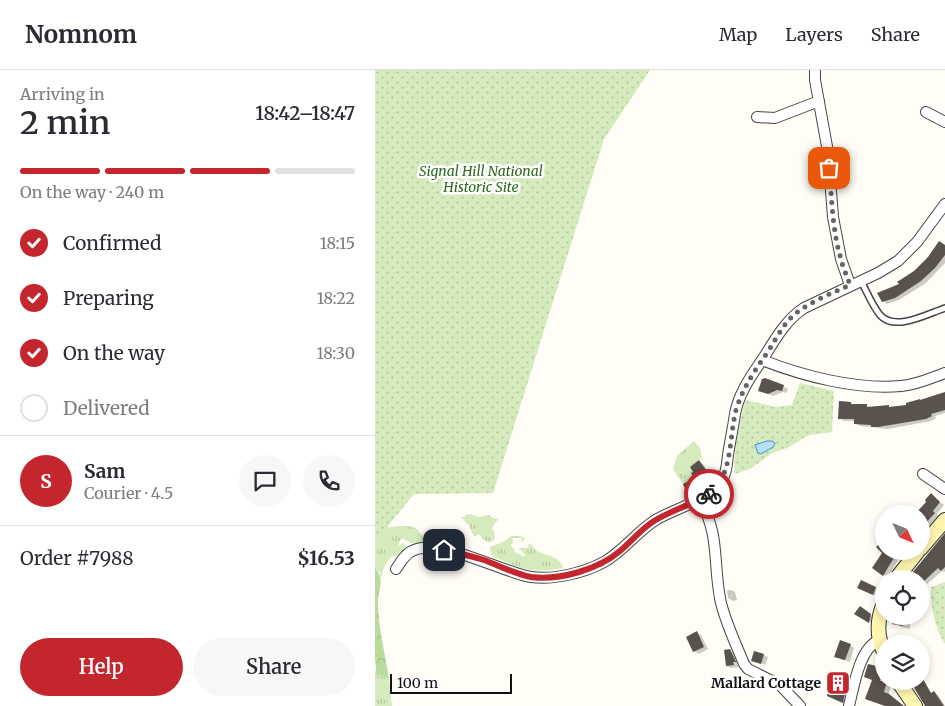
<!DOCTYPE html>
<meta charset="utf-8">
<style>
body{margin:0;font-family:Merriweather,serif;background:#f7f7f7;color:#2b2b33;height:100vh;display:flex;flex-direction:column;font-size:19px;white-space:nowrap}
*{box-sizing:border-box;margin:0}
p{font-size:16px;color:#7c7c81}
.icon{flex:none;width:28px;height:28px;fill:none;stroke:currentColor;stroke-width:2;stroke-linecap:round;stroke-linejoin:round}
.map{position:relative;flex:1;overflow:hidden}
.details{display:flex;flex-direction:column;background:#fff;width:375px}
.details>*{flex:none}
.needle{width:32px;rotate:133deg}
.controls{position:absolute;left:500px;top:435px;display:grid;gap:10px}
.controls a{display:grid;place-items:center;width:55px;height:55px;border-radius:50%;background:#fff;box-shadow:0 2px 8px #0003;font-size:25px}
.scale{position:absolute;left:15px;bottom:12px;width:122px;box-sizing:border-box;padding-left:5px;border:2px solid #111;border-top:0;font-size:14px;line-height:18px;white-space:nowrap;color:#111;-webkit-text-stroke:4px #fff;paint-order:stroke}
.pin{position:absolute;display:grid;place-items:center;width:42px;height:42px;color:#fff;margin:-21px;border-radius:10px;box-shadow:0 2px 8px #0006}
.courier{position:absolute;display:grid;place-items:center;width:50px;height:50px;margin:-25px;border:4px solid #c4262e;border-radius:50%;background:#fff;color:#222;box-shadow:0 1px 6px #0007}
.head em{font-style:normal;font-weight:600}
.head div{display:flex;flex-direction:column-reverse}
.head{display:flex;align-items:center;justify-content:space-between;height:85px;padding:0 20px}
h1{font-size:32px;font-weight:600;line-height:38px}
.bar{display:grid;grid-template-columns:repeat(4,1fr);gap:8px 5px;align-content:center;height:60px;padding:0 20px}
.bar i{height:6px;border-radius:4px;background:#e1e1e2}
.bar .on{background:#c4262e}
.bar p{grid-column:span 4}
.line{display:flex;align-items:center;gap:12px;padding:0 20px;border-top:1px solid #e1e1e2}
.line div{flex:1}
.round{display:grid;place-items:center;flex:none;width:52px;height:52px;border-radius:26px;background:#f7f7f7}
ol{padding:0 20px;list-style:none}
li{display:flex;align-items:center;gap:15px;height:55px}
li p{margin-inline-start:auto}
li .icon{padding:5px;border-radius:50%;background:#c4262e;color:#fff;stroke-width:4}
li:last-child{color:#7c7c81}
li i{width:28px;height:28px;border:2px solid #e1e1e2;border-radius:50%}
.cta{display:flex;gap:10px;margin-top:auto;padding:10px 20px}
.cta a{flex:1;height:58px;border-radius:30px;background:#c4262e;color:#fff;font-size:20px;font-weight:600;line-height:58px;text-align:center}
.cta a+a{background:#f7f7f7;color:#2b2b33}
header{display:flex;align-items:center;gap:30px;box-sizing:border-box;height:70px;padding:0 25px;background:#fff;border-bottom:1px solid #e1e1e2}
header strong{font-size:24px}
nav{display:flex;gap:28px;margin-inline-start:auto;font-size:18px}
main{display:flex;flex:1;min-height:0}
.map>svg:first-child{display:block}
.grass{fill:url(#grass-tufts)}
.forest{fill:url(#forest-crowns)}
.park{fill:url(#park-dots)}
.water{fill:#b9e0f7;stroke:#3f96cf}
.shadow{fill:#0003}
.building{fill:#5a524d}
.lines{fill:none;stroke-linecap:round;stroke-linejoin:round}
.lane-casing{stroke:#444;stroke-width:8}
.street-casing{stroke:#444;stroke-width:12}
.secondary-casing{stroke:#333;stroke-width:16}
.lane{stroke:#fff;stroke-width:5}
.street{stroke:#fff;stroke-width:10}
.secondary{stroke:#fff6b0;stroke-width:14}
.done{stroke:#646461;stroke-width:5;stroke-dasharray:0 9}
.route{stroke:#c4262e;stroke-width:6}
.labels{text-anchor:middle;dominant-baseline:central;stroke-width:5;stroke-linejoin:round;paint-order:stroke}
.park-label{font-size:14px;font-style:italic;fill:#2f6b1f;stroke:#fff}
.poi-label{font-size:14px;font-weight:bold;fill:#111;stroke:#fff;text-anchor:end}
</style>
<header>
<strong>Nomnom</strong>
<nav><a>Map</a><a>Layers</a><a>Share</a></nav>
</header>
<main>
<section class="details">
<div class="head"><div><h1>2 min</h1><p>Arriving in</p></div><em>18:42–18:47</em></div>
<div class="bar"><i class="on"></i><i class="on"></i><i class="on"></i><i></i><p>On the way · 240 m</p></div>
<ol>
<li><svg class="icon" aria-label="check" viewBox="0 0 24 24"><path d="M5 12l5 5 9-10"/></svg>Confirmed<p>18:15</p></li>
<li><svg class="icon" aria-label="check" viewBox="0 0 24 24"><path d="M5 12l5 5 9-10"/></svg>Preparing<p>18:22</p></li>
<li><svg class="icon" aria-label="check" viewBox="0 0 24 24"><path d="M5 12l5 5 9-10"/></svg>On the way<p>18:30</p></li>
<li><i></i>Delivered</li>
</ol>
<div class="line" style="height:90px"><b class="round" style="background:#c4262e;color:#fff">S</b><div><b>Sam</b><p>Courier · 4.5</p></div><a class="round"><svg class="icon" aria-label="chat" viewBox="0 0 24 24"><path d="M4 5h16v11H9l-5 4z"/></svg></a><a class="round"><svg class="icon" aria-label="phone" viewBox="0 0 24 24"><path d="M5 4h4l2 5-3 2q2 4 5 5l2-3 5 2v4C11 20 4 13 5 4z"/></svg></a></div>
<div class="line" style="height:65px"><div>Order #7988</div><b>$16.53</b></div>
<div class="cta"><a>Help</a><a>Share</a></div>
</section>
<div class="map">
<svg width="570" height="636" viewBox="0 0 570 636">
<defs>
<pattern id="grass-tufts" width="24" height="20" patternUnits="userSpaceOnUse" patternTransform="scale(1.25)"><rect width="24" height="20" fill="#d5ebbd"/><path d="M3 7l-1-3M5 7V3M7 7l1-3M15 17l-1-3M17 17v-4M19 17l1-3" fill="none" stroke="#b6c8a1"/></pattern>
<pattern id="forest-crowns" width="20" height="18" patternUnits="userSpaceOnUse" patternTransform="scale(1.25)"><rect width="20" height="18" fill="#b9dc9c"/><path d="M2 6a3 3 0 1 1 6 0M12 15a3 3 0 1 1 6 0" fill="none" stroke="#9ebc85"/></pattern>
<pattern id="park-dots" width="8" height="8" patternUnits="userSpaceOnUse" patternTransform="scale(1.25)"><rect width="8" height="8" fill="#d5ebbd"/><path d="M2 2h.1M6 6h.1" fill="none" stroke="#b6c8a1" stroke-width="1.8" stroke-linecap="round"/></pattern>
</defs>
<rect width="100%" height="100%" fill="#fffdf5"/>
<path class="grass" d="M 319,371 L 325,378 L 327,388 L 315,397 L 318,402 L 316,404 L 319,408 L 315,412 L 314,411 L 308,414 L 298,399 L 302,386 Z
M 96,444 L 104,447 L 114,445 L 118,448 L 124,449 C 121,452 118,454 117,460 L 119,460 L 120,468 L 118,471 L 114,472 L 109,470 L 104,464 L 99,467 L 94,456 L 86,447 L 90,447 L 90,445 Z
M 0,454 C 5,455 11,458 16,457 C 21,456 36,455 40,458 C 43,459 51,471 53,474 L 36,473 L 27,468 L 24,472 L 24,476 L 28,473 L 31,478 L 21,487 L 17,486 C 11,492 7,500 6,508 L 5,503 L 0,498 Z
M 136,466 L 144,466 L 150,468 L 147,473 L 146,468 L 137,468 L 138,473 L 135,475 L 140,480 L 139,486 L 140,482 L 149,487 L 150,484 L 143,478 L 155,478 L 152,477 L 155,473 C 158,477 160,480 164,482 C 174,487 183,485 188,498 C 156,504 143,499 116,485 L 115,477 L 130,471 Z
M 4,605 L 14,609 L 17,636 L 0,636 L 0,606 Z"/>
<path class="forest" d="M 0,498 C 10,510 4,516 3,531 C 3,557 10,583 14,609 L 4,605 L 0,606 L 1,598 L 0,590 Z"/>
<path class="park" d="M 0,0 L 275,0 L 229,69 L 118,423 L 39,424 L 0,472 Z
M 425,313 L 459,321 L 457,362 L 434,365 L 412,378 L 397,383 L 375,399 L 360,404 C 357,388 365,346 371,330 L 400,337 L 417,335 Z
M 570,512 L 570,574 C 560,559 555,536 556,517 Z"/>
<path class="water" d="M 392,371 L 397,371 L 400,373 L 398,377 L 386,384 L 383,383 L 380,375 Z"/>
<path class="shadow" d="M 570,176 L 570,193 L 551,213 L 524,230 L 512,234 L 508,231 Z
M 408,316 L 413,319 L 411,323 L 408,322 L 398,326 L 389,322 Z
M 570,323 L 570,343 L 560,346 L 561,348 L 556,351 L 513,359 L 485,356 L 480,353 L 480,351 L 469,351 L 464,348 L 476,333 L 480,336 L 492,336 L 496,338 L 532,336 Z
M 324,392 L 328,394 L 338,408 L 316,422 L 312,420 L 321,408 Z
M 556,425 L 569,435 L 562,444 L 563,446 L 546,464 L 546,444 Z
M 570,466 L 570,502 L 567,501 L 552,514 L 548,512 Z
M 509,481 L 538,481 L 531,488 L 526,485 L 513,507 L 509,505 Z
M 501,518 L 505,520 L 502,526 L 488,520 Z
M 352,520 L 356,520 L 360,522 L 362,530 L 358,531 L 353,528 Z
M 489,540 L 500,548 L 498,554 L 492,550 Z
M 515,546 L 533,546 L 531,552 L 535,554 L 535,559 L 526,557 L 519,553 L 514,550 Z
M 322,563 L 326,565 L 333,579 L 324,584 L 319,581 Z
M 539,568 L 544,574 L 526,574 L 526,573 Z
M 475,575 L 479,578 L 475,592 L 465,589 Z
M 355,581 L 360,583 L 364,594 L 362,594 L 363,597 L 356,598 L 352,596 Z
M 388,585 L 393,587 L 390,595 L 378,590 Z
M 506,598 L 509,600 L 509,611 L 517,612 L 513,626 L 529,636 L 513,636 L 495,630 Z
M 457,603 L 475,610 L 473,615 L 478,618 L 474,636 L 459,629 L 457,624 Z
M 559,622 L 563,625 L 570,636 L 551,636 L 555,626 Z"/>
<path class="building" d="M 564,171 L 570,175 L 570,185 L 560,198 L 546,211 L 520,228 L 507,232 L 502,223 L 524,214 L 522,212 L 539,201 L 553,187 Z
M 390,308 L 409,315 L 407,321 L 402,320 L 393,324 L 383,321 L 387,309 Z
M 570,322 L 570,340 L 556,344 L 557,346 L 551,349 L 503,357 L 496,357 L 496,355 L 479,354 L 479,349 L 463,349 L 464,331 L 476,332 L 476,334 L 492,334 L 492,337 L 514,335 L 514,337 L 531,335 L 531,333 L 545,329 L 545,330 Z
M 324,390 L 335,406 L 311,421 L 308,414 L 319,408 L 316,403 L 318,402 L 315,397 Z
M 556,423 L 565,432 L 558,441 L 560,443 L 546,458 L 546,444 L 540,444 L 551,432 L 550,430 Z
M 570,463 L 570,497 L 566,501 L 563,498 L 546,514 L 546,509 L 543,509 L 537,503 Z
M 509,470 L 509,481 L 523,481 L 508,506 L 497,498 L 507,483 L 501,477 Z
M 486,510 L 501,517 L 498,525 L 482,518 Z
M 485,536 L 496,544 L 494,553 L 479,544 Z
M 514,546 L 524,546 L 524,548 L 528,549 L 528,556 L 517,554 L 518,552 L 513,551 Z
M 322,561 L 329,577 L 318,582 L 311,567 Z
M 465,570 L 476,574 L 470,590 L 459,587 Z
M 355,579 L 361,592 L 358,592 L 359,595 L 351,596 L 349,580 Z
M 379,581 L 389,584 L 386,594 L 376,591 Z
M 493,594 L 506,597 L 506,599 L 508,600 L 505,611 L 512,611 L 509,622 L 514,624 L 529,636 L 510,636 L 490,629 L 497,610 L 489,607 Z
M 456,601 L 469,605 L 468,610 L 472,613 L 468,633 L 452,626 L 453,622 L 455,622 L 452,617 Z
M 548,609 L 556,623 L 559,621 L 569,636 L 550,636 L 535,611 L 546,611 Z"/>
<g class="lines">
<defs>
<path id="lane" d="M 486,211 C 492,222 497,235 505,245 C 520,262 552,244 570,238"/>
<path id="street" d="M 440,0 L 440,10 L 453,82 L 458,147 L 466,189 L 475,215
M 551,42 L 570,52
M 382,47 L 400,48 L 444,31
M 387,290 C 428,306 481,320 526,316 C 541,315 556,308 570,303
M 548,404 L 570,419
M 324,429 C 345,463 338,491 345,528 C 348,547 361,574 369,594 L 373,599 L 405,615 L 425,636
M 21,499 C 25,493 29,486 35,482 C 61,465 128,503 156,507 C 179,510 209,503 229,492 C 248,481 261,463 279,451 C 299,438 338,430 348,408 C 352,401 352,393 353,385 C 355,372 358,358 360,344 C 364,322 377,305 389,287 C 401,268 411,250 429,238 L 503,203 L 523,191 L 542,172 L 570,134
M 474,636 C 479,616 484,579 504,570"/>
<path id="secondary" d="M 546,478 L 570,450
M 521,509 L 543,481
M 509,533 C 502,550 501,565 509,582
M 523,611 L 540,636"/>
</defs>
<use href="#lane" class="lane-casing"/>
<use href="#street" class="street-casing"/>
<use href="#secondary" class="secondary-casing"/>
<use href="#lane" class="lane"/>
<use href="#street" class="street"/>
<use href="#secondary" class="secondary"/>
</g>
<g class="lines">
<path class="done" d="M 334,424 C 358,407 354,366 361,340 C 368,317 381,299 394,280 C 402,267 409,253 421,243 C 437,231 457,223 475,215 C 472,206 468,198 466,189 C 457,160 457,128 454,98"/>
<path class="route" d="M 69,480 C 83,483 96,486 109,490 C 125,496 140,504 156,507 C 184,511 224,499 245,481 C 257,471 266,459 279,451 C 297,440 317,435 334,424"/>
</g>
<defs>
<symbol id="building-square" viewBox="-11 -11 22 22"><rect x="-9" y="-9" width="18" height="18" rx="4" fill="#c4262e" stroke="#fff"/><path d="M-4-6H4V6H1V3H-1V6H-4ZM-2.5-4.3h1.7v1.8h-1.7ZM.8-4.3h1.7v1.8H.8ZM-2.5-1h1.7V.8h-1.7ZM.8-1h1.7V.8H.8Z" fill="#fff"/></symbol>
</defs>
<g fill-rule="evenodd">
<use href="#building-square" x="449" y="599" width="28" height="28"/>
</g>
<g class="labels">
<g class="park-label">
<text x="106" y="101">Signal Hill National<tspan x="106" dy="16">Historic Site</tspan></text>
</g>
<g class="poi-label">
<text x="446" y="613">Mallard Cottage</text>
</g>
</g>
</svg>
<div class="controls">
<a><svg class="needle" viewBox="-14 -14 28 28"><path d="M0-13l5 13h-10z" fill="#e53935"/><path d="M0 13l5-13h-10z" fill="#7c7c81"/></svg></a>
<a><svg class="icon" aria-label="locate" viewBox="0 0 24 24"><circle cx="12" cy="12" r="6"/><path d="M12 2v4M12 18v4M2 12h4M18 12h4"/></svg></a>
<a><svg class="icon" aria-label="layers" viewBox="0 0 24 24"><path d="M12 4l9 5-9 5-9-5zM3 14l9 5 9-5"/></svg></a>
</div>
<div class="scale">100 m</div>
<div class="pin" style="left:454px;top:98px;background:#ea580c"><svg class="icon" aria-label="bag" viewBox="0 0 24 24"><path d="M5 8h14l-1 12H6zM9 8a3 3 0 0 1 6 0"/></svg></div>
<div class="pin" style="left:69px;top:480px;background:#1f2937"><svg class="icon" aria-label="home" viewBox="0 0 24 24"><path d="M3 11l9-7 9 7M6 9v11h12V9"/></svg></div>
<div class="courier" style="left:334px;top:424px"><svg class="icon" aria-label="bike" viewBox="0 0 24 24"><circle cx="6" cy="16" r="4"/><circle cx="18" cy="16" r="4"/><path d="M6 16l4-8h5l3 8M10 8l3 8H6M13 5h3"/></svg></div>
</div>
</main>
